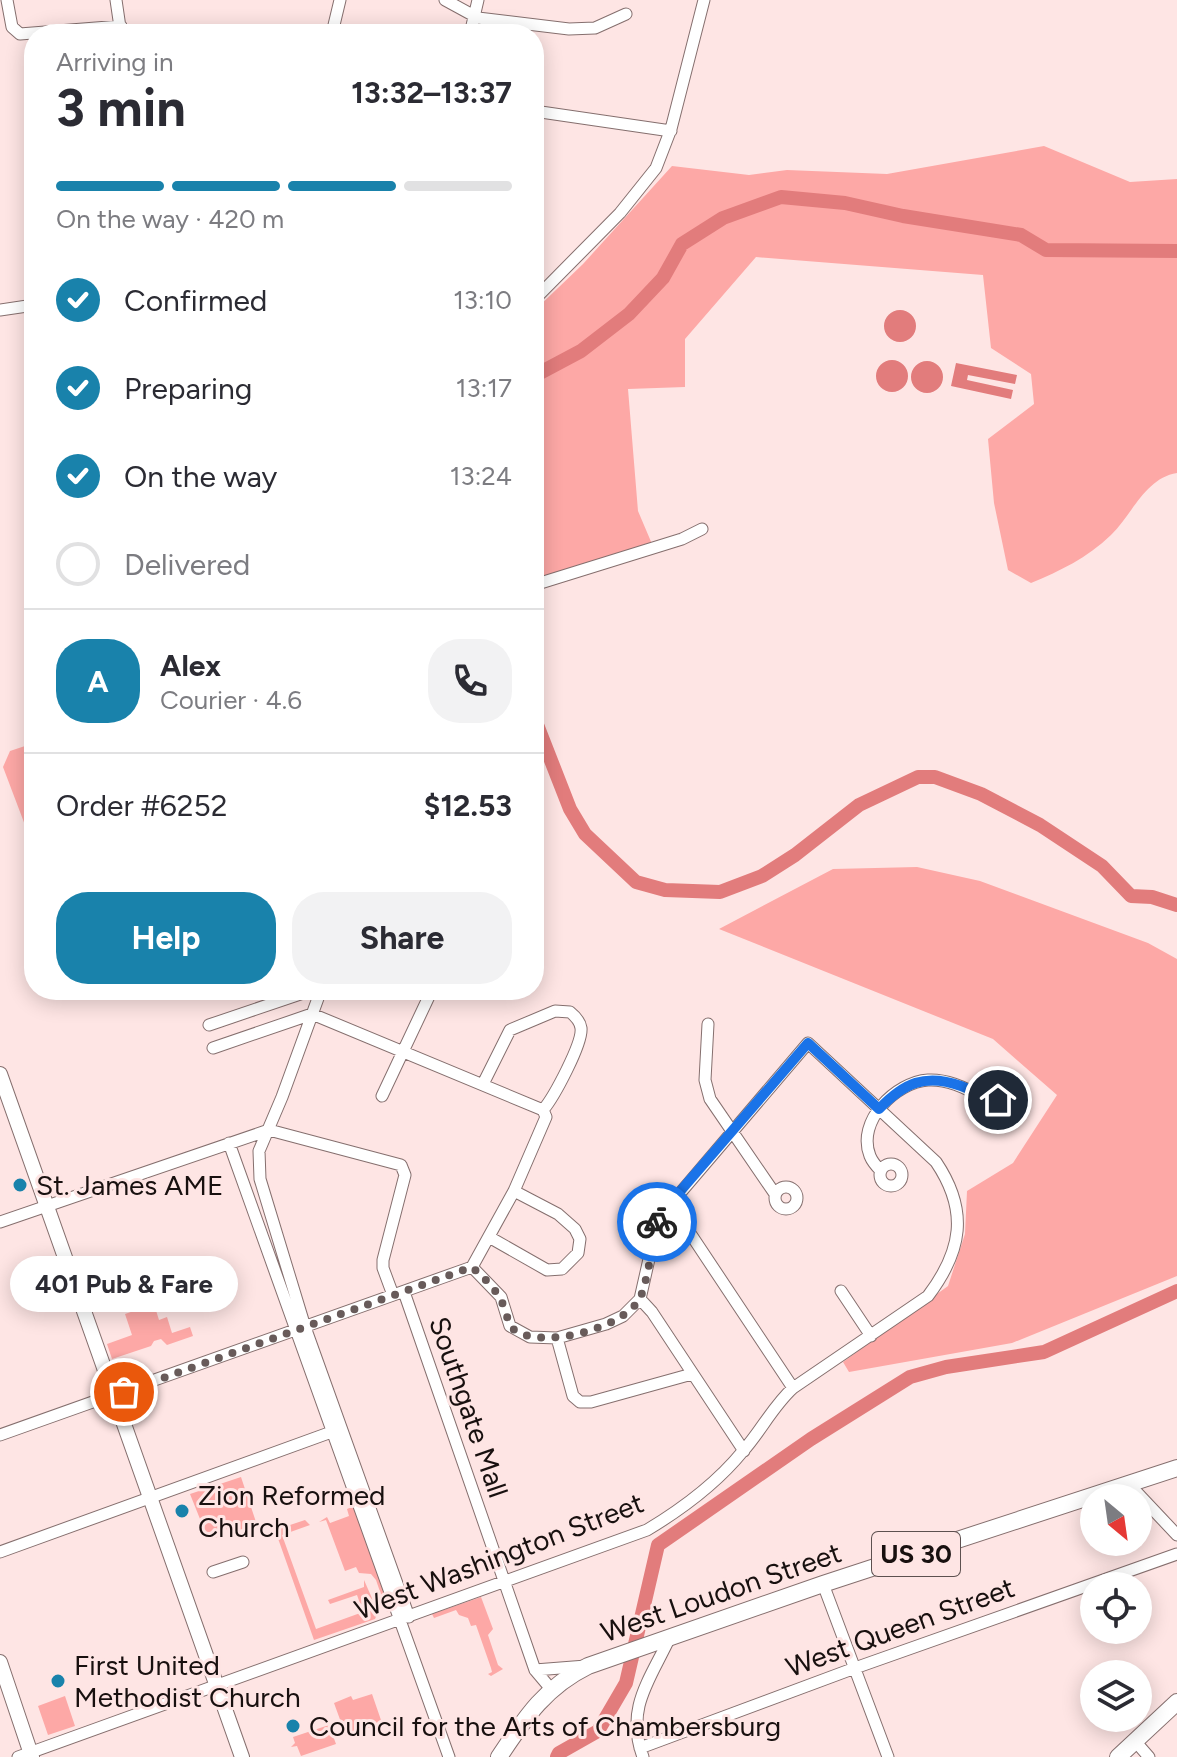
<!DOCTYPE html>
<meta charset="utf-8">
<style>
body{margin:0;font-family:Figtree,sans-serif;background:#f2f2f3;color:#2b2b33;height:100vh;display:flex;flex-direction:column;font-size:30px;white-space:nowrap}
*{box-sizing:border-box;margin:0}
p{font-size:26px;color:#7c7c81}
.icon{flex:none;width:44px;height:44px;fill:none;stroke:currentColor;stroke-width:2;stroke-linecap:round;stroke-linejoin:round}
.map{position:relative;flex:1;overflow:hidden}
.drawer{position:absolute;left:24px;top:24px;width:520px;height:976px;display:flex;flex-direction:column;background:#fff;border-radius:32px;box-shadow:0 4px 20px #0003}
.drawer>*{flex:none}
.needle{width:52px;rotate:151deg}
.controls{position:absolute;left:1080px;top:1484px;display:grid;gap:16px}
.controls a{display:grid;place-items:center;width:72px;height:72px;border-radius:50%;background:#fff;box-shadow:0 4px 20px #0003;font-size:40px}
.pin{position:absolute;display:grid;place-items:center;width:68px;height:68px;color:#fff;margin:-34px;border:4px solid #fff;border-radius:50%;box-shadow:0 2px 8px #0007}
.courier{position:absolute;display:grid;place-items:center;width:80px;height:80px;margin:-40px;border:6px solid #1a73e8;border-radius:50%;background:#fff;color:#222;box-shadow:0 2px 10px #0007}
.bubble{position:absolute;height:56px;border-radius:28px;background:#fff;box-shadow:0 4px 20px #0003;font-size:26px;font-weight:700;line-height:56px;text-align:center}
.summary em{font-style:normal;font-weight:700}
.summary div{display:flex;flex-direction:column-reverse}
.summary{display:flex;align-items:center;justify-content:space-between;height:136px;padding:0 32px}
h1{font-size:52px;font-weight:700;line-height:60px}
.bar{display:grid;grid-template-columns:repeat(4,1fr);gap:12px 8px;align-content:center;height:96px;padding:0 32px}
.bar i{height:10px;border-radius:6px;background:#e1e1e2}
.bar .active{background:#1982ab}
.bar p{grid-column:span 4}
.line{display:flex;align-items:center;gap:20px;padding:0 32px;border-top:2px solid #e1e1e2}
.line div{flex:1}
.round{display:grid;place-items:center;flex:none;width:84px;height:84px;border-radius:32px;background:#f2f2f3}
ol{padding:0 32px;list-style:none}
li{display:flex;align-items:center;gap:24px;height:88px}
li p{margin-inline-start:auto}
li .icon{padding:8px;border-radius:50%;background:#1982ab;color:#fff;stroke-width:4}
li:last-child{color:#7c7c81}
li i{width:44px;height:44px;border:4px solid #e1e1e2;border-radius:50%}
.button{display:flex;gap:16px;margin-top:auto;padding:16px 32px}
.button a{flex:1;height:92px;border-radius:32px;background:#1982ab;color:#fff;font-size:32px;font-weight:700;line-height:92px;text-align:center}
.button a+a{background:#f2f2f3;color:#2b2b33}
.map>svg:first-child{display:block}
.green{fill:#fda8a6}
.water{fill:#e27c7c}
.lines{fill:none;stroke-linecap:round;stroke-linejoin:round}
.river{stroke:#e27c7c;stroke-width:14}
.minor-casing{stroke:#856f6e;stroke-width:13}
.major-casing{stroke:#856f6e;stroke-width:16}
.highway-casing{stroke:#856f6e;stroke-width:18}
.minor{stroke:#fff;stroke-width:11}
.major{stroke:#fff;stroke-width:14}
.highway{stroke:#fff;stroke-width:16}
.done{stroke:#685b5a;stroke-width:8;stroke-dasharray:0 14.4}
.route{stroke:#1a73e8;stroke-width:10}
.poi-dot{fill:#1982ab;stroke:#fee5e4;stroke-width:3}
.labels{text-anchor:middle;dominant-baseline:central;stroke-width:6;stroke-linejoin:round;paint-order:stroke}
.shield{fill:#fee5e4;stroke:#5d504f;stroke-width:2}
.shield-label{font-size:26px;font-weight:bold;fill:#18100f}
.poi-label{font-size:28px;fill:#18100f;stroke:#fee5e4;text-anchor:start}
.street-label{font-size:28px;fill:#18100f;stroke:#fee5e4}
</style>
<div class="map">
<svg width="1177" height="1757" viewBox="0 0 1177 1757">
<rect width="100%" height="100%" fill="#fee5e4"/>
<path class="green" d="M 1044,146 L 1130,182 L 1177,179 L 1177,473 C 1145,478 1132,515 1111,535 C 1087,558 1060,571 1031,583 L 1008,570 L 994,503 L 988,439 L 1034,404 L 1031,374 L 991,348 L 983,275 L 756,257 L 685,339 L 685,387 L 628,389 L 638,511 L 652,544 L 534,580 L 534,311 L 583,264 L 672,166 L 749,175 L 787,170 L 887,174 Z
M 34,743 L 34,834 L 28,833 L 3,767 L 10,751 Z
M 917,867 L 980,881 L 1148,943 L 1177,959 L 1177,1276 L 1012,1343 L 849,1372 L 843,1362 L 948,1286 L 965,1234 L 967,1191 L 1013,1163 L 1057,1095 L 993,1039 L 719,929 L 833,869 Z
M 154,1304 L 159,1320 L 167,1317 L 172,1333 L 190,1327 L 193,1336 L 167,1345 L 161,1339 L 154,1341 L 151,1346 L 112,1359 L 107,1344 L 132,1335 L 125,1314 Z
M 241,1477 L 257,1525 L 228,1533 L 226,1527 L 221,1528 L 220,1536 L 215,1538 L 206,1534 L 190,1494 Z
M 354,1506 L 392,1611 L 387,1612 L 376,1580 L 371,1574 L 359,1573 L 356,1567 L 345,1571 L 326,1520 L 319,1522 L 327,1517 L 330,1523 L 349,1516 L 347,1509 Z
M 305,1520 L 310,1525 L 282,1535 L 316,1629 L 363,1612 L 357,1595 L 330,1604 L 328,1600 L 364,1587 L 364,1580 L 378,1612 L 375,1619 L 314,1640 L 275,1530 Z
M 481,1597 L 493,1629 L 488,1635 L 498,1665 L 503,1669 L 491,1676 L 488,1674 L 492,1672 L 491,1668 L 476,1625 L 471,1626 L 468,1618 L 459,1615 L 456,1610 L 434,1618 L 432,1614 Z
M 372,1694 L 382,1723 L 346,1736 L 334,1703 L 351,1696 L 353,1700 Z
M 65,1696 L 75,1726 L 48,1735 L 38,1706 Z
M 329,1725 L 336,1744 L 301,1756 L 297,1746 L 291,1747 L 295,1743 L 293,1737 Z"/>
<path class="water" d="M884 326a16 16 0 1 1 32 0a16 16 0 1 1-32 0Z
M876 376a16 16 0 1 1 32 0a16 16 0 1 1-32 0Z
M911 377a16 16 0 1 1 32 0a16 16 0 1 1-32 0Z
M 956,363 L 1017,375 L 1015,384 L 968,375 L 967,380 L 1013,390 L 1011,399 L 951,386 Z"/>
<g class="lines">
<path class="river" d="M 534,376 L 581,351 L 629,314 L 663,278 L 682,244 L 723,218 L 781,197 L 845,203 L 903,216 L 1021,235 L 1046,250 L 1177,251
M 534,717 L 570,809 L 585,834 L 636,882 L 665,890 L 720,892 L 762,876 L 795,855 L 859,805 L 918,777 L 935,777 L 981,794 L 1040,825 L 1102,866 L 1131,896 L 1152,897 L 1177,905
M 557,1757 L 559,1753 L 598,1731 L 626,1683 L 658,1545 L 811,1439 L 910,1377 L 946,1367 L 1044,1352 L 1177,1291"/>
<defs>
<path id="minor" d="M 7,0 L 12,27 L 20,34 L 121,26
M 116,0 L 121,34
M 445,0 L 478,18 L 569,29 L 595,28 L 626,14
M 334,25 L 340,0
M 470,34 L 478,0
M 534,111 L 671,131
M 534,300 L 620,213 L 656,168 L 671,129 L 704,0
M 0,310 L 34,305
M 534,585 L 682,539 L 702,529
M 321,990 L 282,1097 L 259,1151 L 260,1179 L 305,1327 L 409,1617
M 708,1024 L 705,1080 L 710,1099 L 775,1194
M 209,1025 L 312,990
M 213,1048 L 312,1014 L 543,1110 L 546,1117 L 514,1191 L 472,1267
M 483,1084 L 510,1030 L 555,1011 L 570,1012 C 575,1016 580,1021 581,1028 C 583,1043 554,1097 543,1110
M977 1104a11 11 0 1 1 22 0a11 11 0 1 1-22 0Z
M 382,1096 L 432,990
M 269,1130 L 401,1165 L 405,1175 L 383,1260 L 383,1268 L 393,1295
M 229,1143 L 449,1757
M880 1175a11 11 0 1 1 22 0a11 11 0 1 1-22 0Z
M 881,1171 C 877,1167 872,1161 870,1156 C 856,1121 896,1082 928,1080 C 947,1079 965,1087 981,1097
M775 1198a11 11 0 1 1 22 0a11 11 0 1 1-22 0Z
M 670,1203 L 793,1388
M 0,1222 L 269,1130
M 489,1237 L 547,1270 L 562,1269 L 578,1253 L 580,1239 L 575,1229 L 558,1214 L 514,1191
M 841,1291 L 871,1336
M 404,1292 L 535,1670 L 551,1689
M 640,1299 L 652,1312 L 744,1451
M 557,1338 L 573,1396 L 580,1402 L 591,1402 L 692,1374
M 0,1435 L 472,1267
M 1128,1483 L 1177,1535
M 0,1552 L 337,1430
M 213,1572 L 243,1562
M 823,1584 L 888,1757
M 535,1670 L 586,1666
M 1135,1741 L 1149,1757
M 640,1748 L 855,1668 L 1177,1554
M 18,1757 L 647,1530 C 682,1509 717,1483 743,1451 C 761,1431 773,1406 793,1388 L 928,1296 C 962,1251 969,1211 936,1162 L 808,1043 L 658,1219 L 640,1299 L 623,1316 L 606,1324 L 557,1338 L 530,1337 L 510,1326 L 501,1297 L 472,1267
M 643,1757 C 625,1708 650,1680 670,1637"/>
<path id="major" d="M 0,1074 L 242,1757
M 0,1662 L 32,1757"/>
<path id="highway" d="M 499,1757 C 525,1718 545,1687 588,1666 L 823,1584 L 1177,1468
M 1118,1757 L 1177,1702"/>
</defs>
<use href="#minor" class="minor-casing"/>
<use href="#major" class="major-casing"/>
<use href="#highway" class="highway-casing"/>
<use href="#minor" class="minor"/>
<use href="#major" class="major"/>
<use href="#highway" class="highway"/>
</g>
<g class="lines">
<path class="done" d="M 124,1392 L 472,1267 C 486,1280 499,1291 505,1310 C 508,1318 508,1326 516,1331 C 545,1349 622,1328 639,1300 C 647,1286 653,1240 657,1222"/>
<path class="route" d="M 657,1222 L 670,1203 L 808,1043 L 879,1109 C 904,1083 925,1073 961,1086 C 975,1091 976,1095 990,1094 L 998,1100"/>
</g>
<g class="poi-dot">
<circle cx="20" cy="1185" r="8"/>
<circle cx="182" cy="1511" r="8"/>
<circle cx="58" cy="1681" r="8"/>
<circle cx="293" cy="1726" r="8"/>
</g>
<g class="labels">
<rect class="shield" x="872" y="1532" width="88" height="44" rx="6"/>
<g class="shield-label">
<text x="916" y="1554">US 30</text>
</g>
<g class="poi-label">
<text x="36" y="1185">St. James AME</text>
<text x="198" y="1495">Zion Reformed<tspan x="198" dy="32">Church</tspan></text>
<text x="74" y="1665">First United<tspan x="74" dy="32">Methodist Church</tspan></text>
<text x="309" y="1726">Council for the Arts of Chambersburg</text>
</g>
<g class="street-label">
<text transform="translate(469 1407) rotate(71)">Southgate Mall</text>
<text transform="translate(499 1556) rotate(-21)">West Washington Street</text>
<text transform="translate(721 1592) rotate(-19)">West Loudon Street</text>
<text transform="translate(900 1627) rotate(-20)">West Queen Street</text>
</g>
</g>
</svg>
<div class="controls">
<a><svg class="needle" viewBox="-14 -14 28 28"><path d="M0-13l5 13h-10z" fill="#e53935"/><path d="M0 13l5-13h-10z" fill="#7c7c81"/></svg></a>
<a><svg class="icon" aria-label="locate" viewBox="0 0 24 24"><circle cx="12" cy="12" r="6"/><path d="M12 2v4M12 18v4M2 12h4M18 12h4"/></svg></a>
<a><svg class="icon" aria-label="layers" viewBox="0 0 24 24"><path d="M12 4l9 5-9 5-9-5zM3 14l9 5 9-5"/></svg></a>
</div>
<div class="pin" style="left:124px;top:1392px;background:#ea580c"><svg class="icon" aria-label="bag" viewBox="0 0 24 24"><path d="M5 8h14l-1 12H6zM9 8a3 3 0 0 1 6 0"/></svg></div>
<div class="pin" style="left:998px;top:1100px;background:#1f2937"><svg class="icon" aria-label="home" viewBox="0 0 24 24"><path d="M3 11l9-7 9 7M6 9v11h12V9"/></svg></div>
<div class="courier" style="left:657px;top:1222px"><svg class="icon" aria-label="bike" viewBox="0 0 24 24"><circle cx="6" cy="16" r="4"/><circle cx="18" cy="16" r="4"/><path d="M6 16l4-8h5l3 8M10 8l3 8H6M13 5h3"/></svg></div>
<div class="bubble" style="left:10px;top:1256px;width:228px">401 Pub &amp; Fare</div>
<section class="drawer">
<div class="summary"><div><h1>3 min</h1><p>Arriving in</p></div><em>13:32–13:37</em></div>
<div class="bar"><i class="active"></i><i class="active"></i><i class="active"></i><i></i><p>On the way · 420 m</p></div>
<ol>
<li><svg class="icon" aria-label="check" viewBox="0 0 24 24"><path d="M5 12l5 5 9-10"/></svg>Confirmed<p>13:10</p></li>
<li><svg class="icon" aria-label="check" viewBox="0 0 24 24"><path d="M5 12l5 5 9-10"/></svg>Preparing<p>13:17</p></li>
<li><svg class="icon" aria-label="check" viewBox="0 0 24 24"><path d="M5 12l5 5 9-10"/></svg>On the way<p>13:24</p></li>
<li><i></i>Delivered</li>
</ol>
<div class="line" style="height:144px"><b class="round" style="background:#1982ab;color:#fff">A</b><div><b>Alex</b><p>Courier · 4.6</p></div><a class="round"><svg class="icon" aria-label="phone" viewBox="0 0 24 24"><path d="M5 4h4l2 5-3 2q2 4 5 5l2-3 5 2v4C11 20 4 13 5 4z"/></svg></a></div>
<div class="line" style="height:104px"><div>Order #6252</div><b>$12.53</b></div>
<div class="button"><a>Help</a><a>Share</a></div>
</section>
</div>
